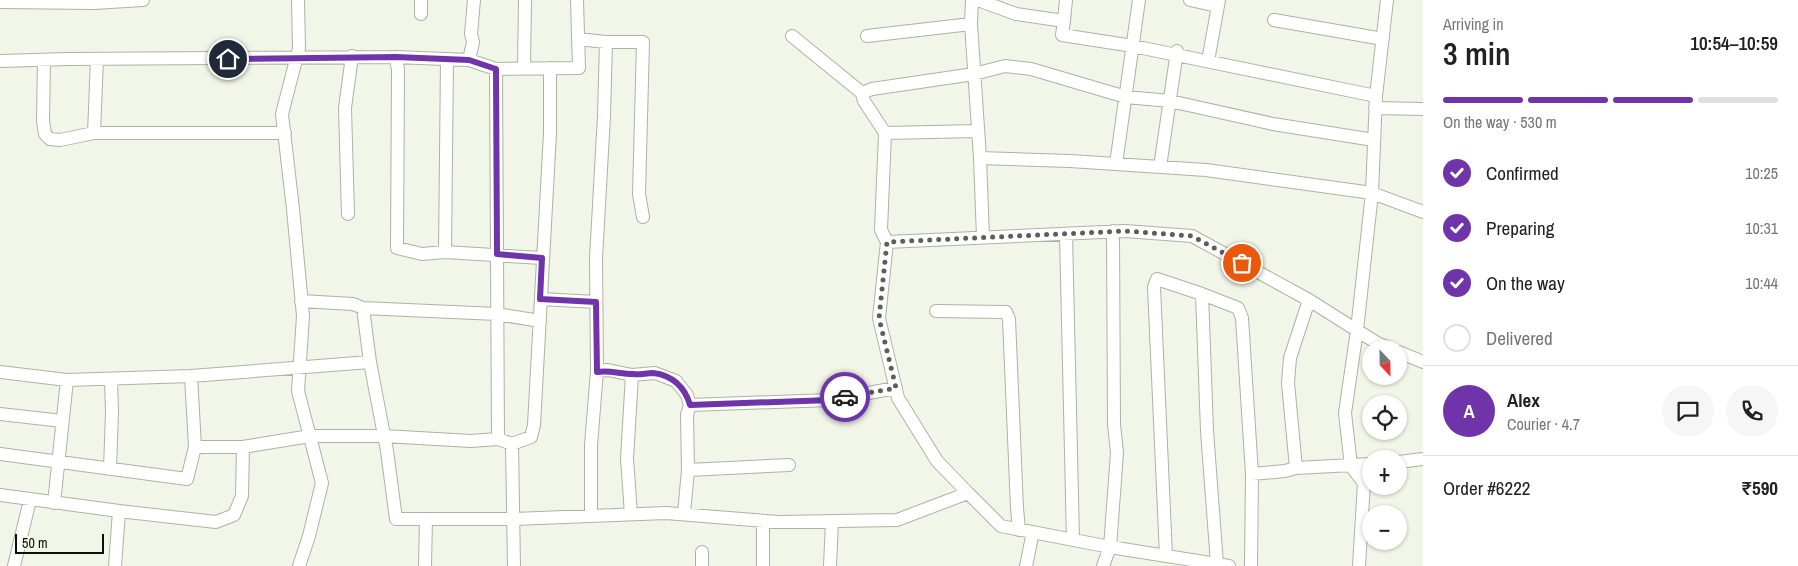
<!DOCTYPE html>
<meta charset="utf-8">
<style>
body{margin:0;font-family:"Archivo Narrow",sans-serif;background:#f6f6f6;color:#222;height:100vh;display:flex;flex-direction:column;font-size:19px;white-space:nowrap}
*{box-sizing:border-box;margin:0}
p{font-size:16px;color:#767676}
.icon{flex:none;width:28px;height:28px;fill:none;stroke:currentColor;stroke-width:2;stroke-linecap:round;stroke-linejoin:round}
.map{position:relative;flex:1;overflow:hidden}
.sheet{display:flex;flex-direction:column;background:#fff;width:375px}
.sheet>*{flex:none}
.needle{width:32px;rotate:158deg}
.buttons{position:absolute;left:1362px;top:340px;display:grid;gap:10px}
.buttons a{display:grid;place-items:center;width:45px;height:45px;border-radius:50%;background:#fff;box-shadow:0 1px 4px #0004;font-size:25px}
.scale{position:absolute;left:15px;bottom:12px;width:89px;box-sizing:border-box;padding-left:5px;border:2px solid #0c0e09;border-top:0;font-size:14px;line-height:18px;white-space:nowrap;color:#0c0e09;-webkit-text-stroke:4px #f2f6e8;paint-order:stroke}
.pin{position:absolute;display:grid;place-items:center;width:42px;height:42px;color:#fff;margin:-21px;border:2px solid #fff;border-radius:50%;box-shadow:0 1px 5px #0007}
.courier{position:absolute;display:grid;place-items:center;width:50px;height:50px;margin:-25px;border:4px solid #6f34aa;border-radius:50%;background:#fff;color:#222;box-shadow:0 1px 6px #0007}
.head em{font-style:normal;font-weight:600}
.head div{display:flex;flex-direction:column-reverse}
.head{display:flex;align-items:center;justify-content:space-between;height:85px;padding:0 20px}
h1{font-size:32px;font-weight:600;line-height:38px}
.bar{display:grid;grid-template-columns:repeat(4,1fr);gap:8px 5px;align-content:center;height:60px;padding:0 20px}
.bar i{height:6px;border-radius:4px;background:#e0e0e0}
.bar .active{background:#6f34aa}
.bar p{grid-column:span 4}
.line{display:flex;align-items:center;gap:12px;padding:0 20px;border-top:1px solid #e0e0e0}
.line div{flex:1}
.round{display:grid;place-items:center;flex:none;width:52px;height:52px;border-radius:26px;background:#f6f6f6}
ol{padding:0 20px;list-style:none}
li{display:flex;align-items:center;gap:15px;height:55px}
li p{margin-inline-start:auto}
li .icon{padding:5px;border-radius:50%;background:#6f34aa;color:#fff;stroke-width:4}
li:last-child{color:#767676}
li i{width:28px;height:28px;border:2px solid #e0e0e0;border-radius:50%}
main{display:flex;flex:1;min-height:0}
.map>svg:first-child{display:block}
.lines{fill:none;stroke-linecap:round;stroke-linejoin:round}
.minor-casing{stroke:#aeb2a5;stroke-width:14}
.minor{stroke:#fff;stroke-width:12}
.done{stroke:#5c5f57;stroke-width:5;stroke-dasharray:0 9}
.route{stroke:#6f34aa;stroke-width:6}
</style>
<main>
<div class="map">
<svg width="1423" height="566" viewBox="0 0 1423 566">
<rect width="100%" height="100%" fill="#f2f6e8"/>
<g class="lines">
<defs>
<path id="minor" d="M 298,0 L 299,48 L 282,114 L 293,209 L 303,316 L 298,391 L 322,483 L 309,536 L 299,566
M 972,0 L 971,24 L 980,158 L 983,237
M 978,0 L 1016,14 L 1064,21 L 1062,35 L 1133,46 L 1376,96
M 1190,0 L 1217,6
M 0,2 L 94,3 L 143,0
M 421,14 L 421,0
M 1274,20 L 1383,39
M 1064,21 L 1066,0
M 792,36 L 862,93 L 864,101 L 885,133 L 881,230 L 887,242
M 867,36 L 971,24
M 578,39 L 606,42 L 643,42 L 639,194 L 643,217
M 396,57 L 398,70 L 397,248 L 422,254 L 445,252 L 542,258
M 44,60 L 43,121 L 45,134 L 50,139 L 60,140 L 94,133 L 285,133
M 469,60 L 473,42 L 471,34 L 474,0
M 0,61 L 68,59 L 396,57 L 469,60 L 496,69
M 1208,61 L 1219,0
M 524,69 L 525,0
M 862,93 L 872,89 L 974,74 L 1005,66 L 1031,69 L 1126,97 L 1170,101 L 1273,124 L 1374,140
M 1375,108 L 1423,109
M 94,133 L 97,59
M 885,133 L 978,131
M 980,158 L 1070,161 L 1206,170 L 1372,193 L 1376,96 L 1387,0
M 1116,164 L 1139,0
M 1160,167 L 1177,51
M 348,214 L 345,108 L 352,56
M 1066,234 L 1073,540
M 445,252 L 447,59
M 1202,294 L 1207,431 L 1217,564
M 541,299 L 596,302
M 301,301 L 353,304 L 363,308 L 497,314 L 540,321
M 363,308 L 370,362
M 936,311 L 1006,312 L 1009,319 L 1017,508 L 1019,530
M 1399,352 L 1423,362
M 597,371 L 608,370 L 632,375 L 655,373 L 676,381 L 687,395 L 690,405 L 687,415 L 688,470 L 684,514
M 0,372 L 67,380 L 54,503
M 67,380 L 191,376
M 690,405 L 830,400 L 896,388
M 0,414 L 62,421
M 498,439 L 496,69 L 579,68 L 577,0
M 512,444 L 514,566
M 195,447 L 243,447 L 310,436 L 384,436 L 471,441 L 498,439 L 512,444 L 531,437 L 534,425 L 550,133 L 550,68
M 0,454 L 187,479 L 195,447 L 191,376 L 370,362 L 387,451 L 396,519 L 514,519 L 666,513 L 778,522 L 897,520 L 968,493 L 1001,526 L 1110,547 L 1229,566
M 1399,462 L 1423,459
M 1296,468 L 1288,383 L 1290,358 L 1309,300
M 110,469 L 112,412 L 111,379
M 688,470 L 789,465
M 1252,474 L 1285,471 L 1296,468 L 1371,464
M 968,493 L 937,461 L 898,398 L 879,318 L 887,242 L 1125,231 L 1192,236 L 1309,300 L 1377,343 L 1392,349
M 0,495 L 119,511 L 115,566
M 119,511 L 216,522 L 234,515 L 242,496 L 243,447
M 631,514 L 627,459 L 632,375
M 591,516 L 591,445 L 597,371 L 596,258 L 604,116 L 606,42
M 763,521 L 763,566
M 1166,556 L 1154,287 L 1157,279 L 1202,294 L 1238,308 L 1242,318 L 1252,474 L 1251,566
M 14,566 L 30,500
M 425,566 L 426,519
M 702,566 L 702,552
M 830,566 L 832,521
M 1026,566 L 1033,532
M 1103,566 L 1110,547 L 1117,453 L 1114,424 L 1113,231
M 1359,566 L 1364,483 L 1351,466 L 1345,413 L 1357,330 L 1372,193 L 1423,212"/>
</defs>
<use href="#minor" class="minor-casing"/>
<use href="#minor" class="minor"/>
</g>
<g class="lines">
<path class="done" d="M 845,397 L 896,388 L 879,318 L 887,242 L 1125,231 L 1192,236 L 1242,263"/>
<path class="route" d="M 228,59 L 396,57 L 469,60 L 496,69 L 497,254 L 542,258 L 540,299 L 596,302 L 597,372 C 610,370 620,374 633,374 C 640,375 646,373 653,373 C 672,375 685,387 690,405 L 830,400 L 845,397"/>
</g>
</svg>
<div class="buttons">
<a><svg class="needle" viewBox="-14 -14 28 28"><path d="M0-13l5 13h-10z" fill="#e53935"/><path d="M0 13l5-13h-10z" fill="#767676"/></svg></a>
<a><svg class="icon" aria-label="locate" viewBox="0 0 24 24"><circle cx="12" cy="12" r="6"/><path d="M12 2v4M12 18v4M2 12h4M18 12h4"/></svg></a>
<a>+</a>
<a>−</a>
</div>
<div class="scale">50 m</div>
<div class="pin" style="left:1242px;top:263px;background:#ea580c"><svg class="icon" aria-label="bag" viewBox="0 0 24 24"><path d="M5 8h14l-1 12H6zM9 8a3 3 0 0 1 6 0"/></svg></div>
<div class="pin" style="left:228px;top:59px;background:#1f2937"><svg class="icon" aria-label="home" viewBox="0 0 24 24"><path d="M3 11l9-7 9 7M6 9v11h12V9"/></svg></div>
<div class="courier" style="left:845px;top:397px"><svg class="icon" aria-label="car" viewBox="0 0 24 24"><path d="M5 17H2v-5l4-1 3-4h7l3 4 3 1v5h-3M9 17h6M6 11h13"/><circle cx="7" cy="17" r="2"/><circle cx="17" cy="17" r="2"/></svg></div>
</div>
<section class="sheet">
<div class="head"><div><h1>3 min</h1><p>Arriving in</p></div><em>10:54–10:59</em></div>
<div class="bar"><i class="active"></i><i class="active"></i><i class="active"></i><i></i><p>On the way · 530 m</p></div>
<ol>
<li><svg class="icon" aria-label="check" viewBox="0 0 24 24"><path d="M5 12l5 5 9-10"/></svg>Confirmed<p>10:25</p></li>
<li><svg class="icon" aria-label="check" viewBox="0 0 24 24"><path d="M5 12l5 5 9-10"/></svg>Preparing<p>10:31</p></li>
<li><svg class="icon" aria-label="check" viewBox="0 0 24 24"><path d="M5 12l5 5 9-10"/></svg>On the way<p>10:44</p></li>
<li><i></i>Delivered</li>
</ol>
<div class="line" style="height:90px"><b class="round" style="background:#6f34aa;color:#fff">A</b><div><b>Alex</b><p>Courier · 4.7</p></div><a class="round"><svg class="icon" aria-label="chat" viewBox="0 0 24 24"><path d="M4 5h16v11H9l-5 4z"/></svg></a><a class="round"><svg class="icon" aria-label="phone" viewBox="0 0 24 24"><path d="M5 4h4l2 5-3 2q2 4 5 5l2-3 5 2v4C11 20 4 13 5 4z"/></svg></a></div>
<div class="line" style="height:65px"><div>Order #6222</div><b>₹590</b></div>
</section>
</main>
